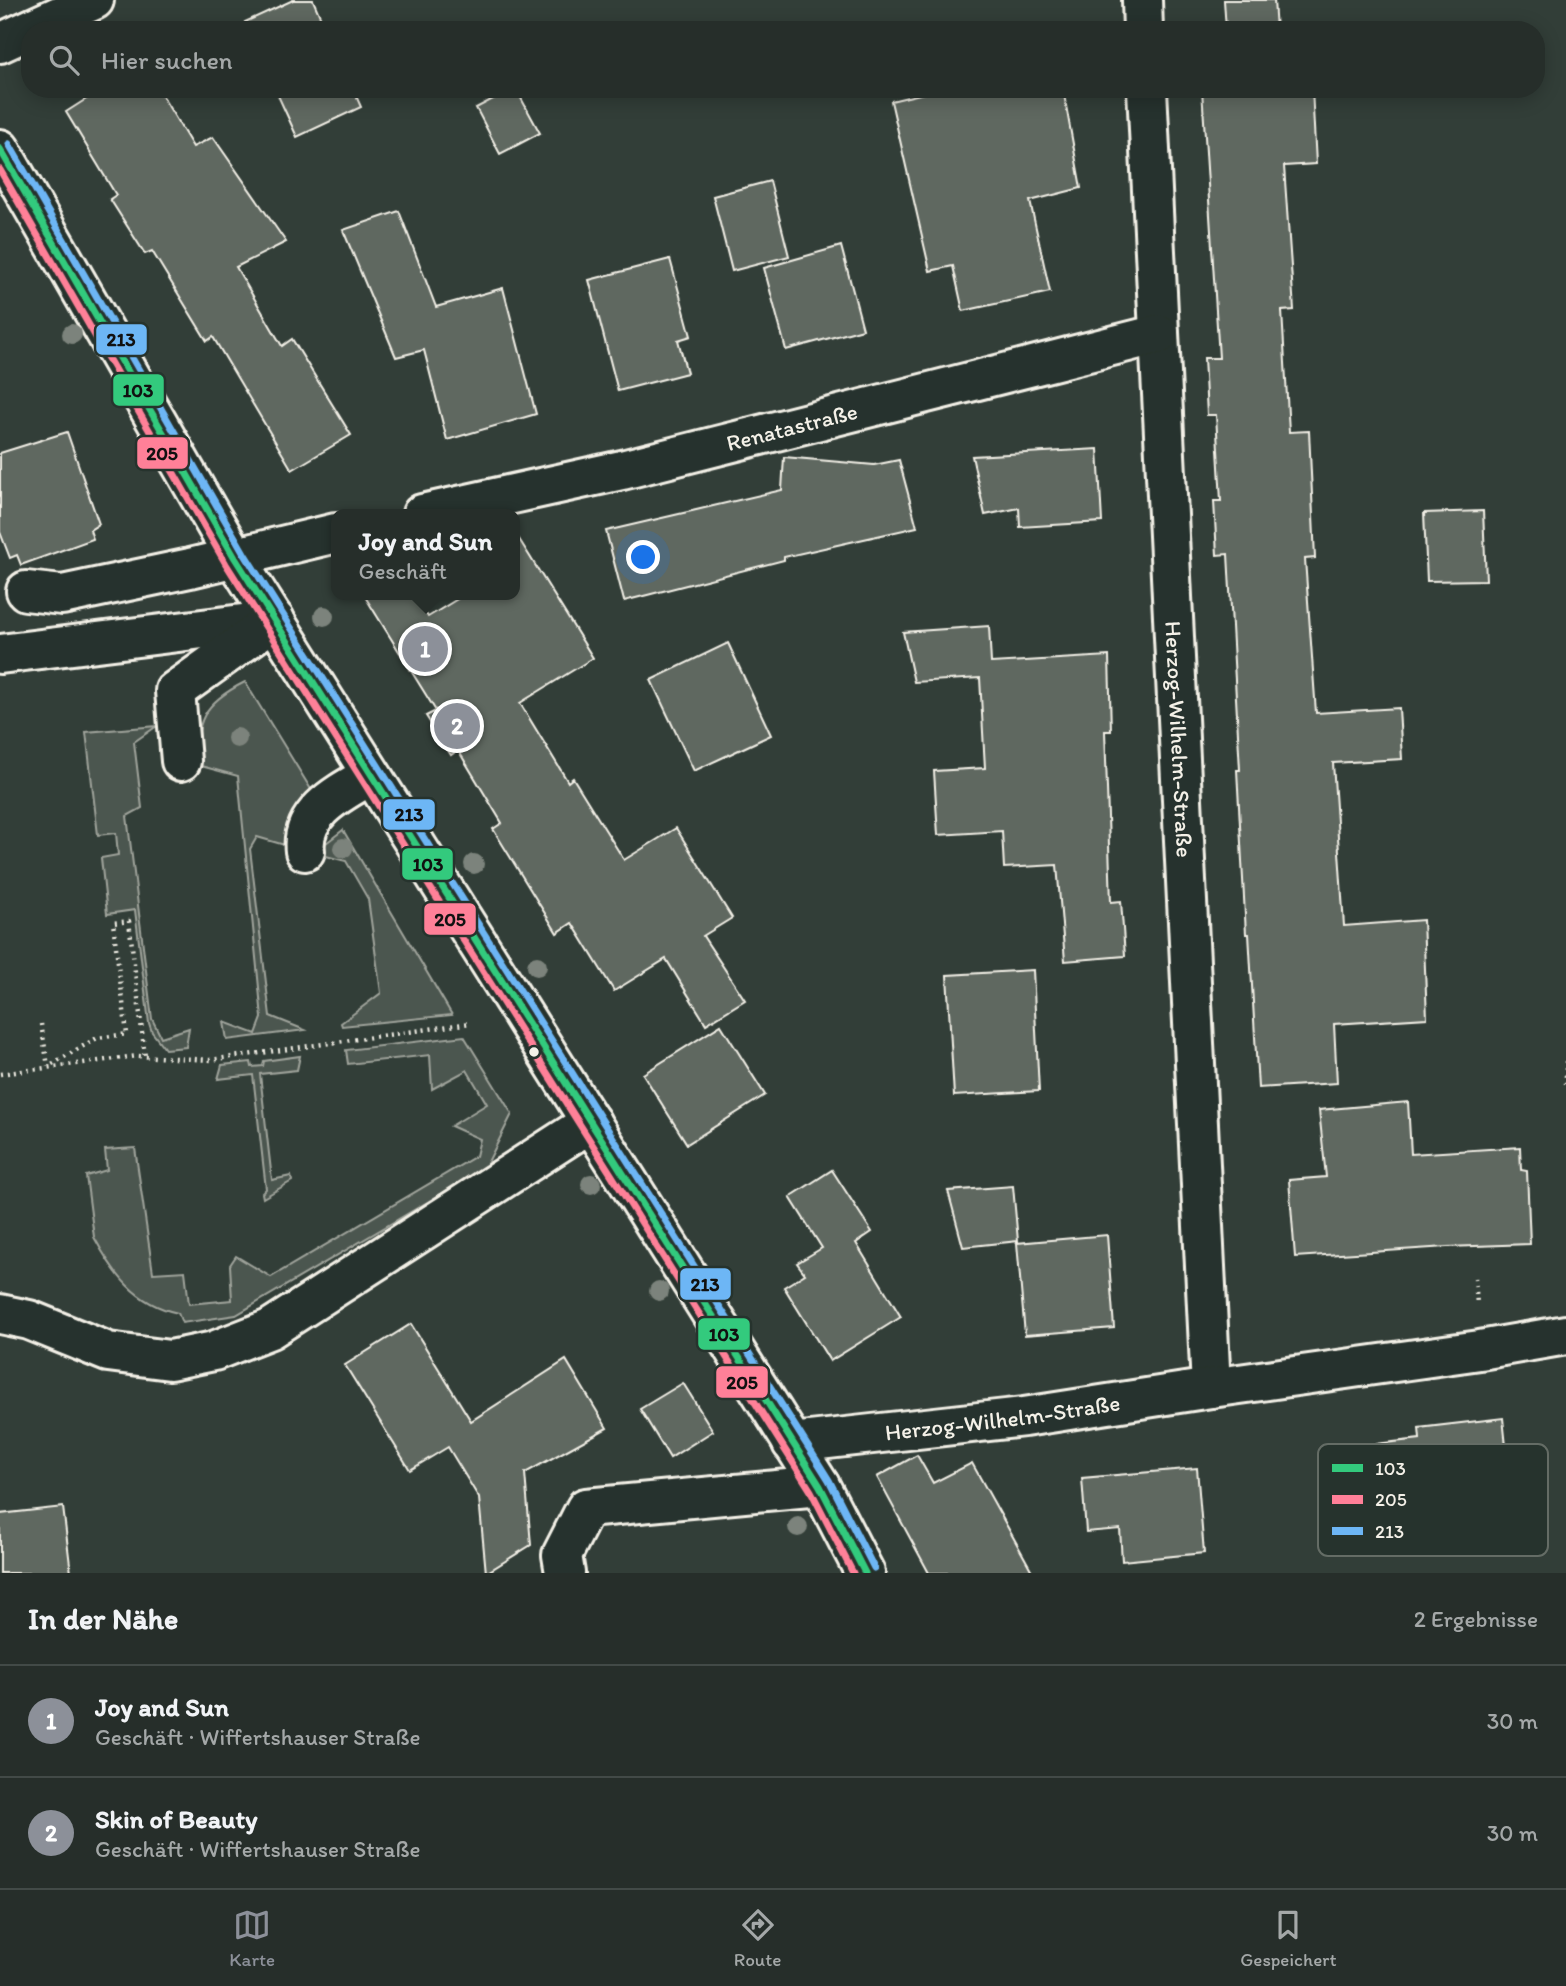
<!DOCTYPE html>
<html lang="de">
<head>
<meta charset="utf-8">
<style>
  body { margin:0; font-family:Itim,sans-serif; background:#2e3632; color:#f1f3f6 }
  .you { position:absolute; left:644px; top:558px; width:24px; height:24px; margin:-18px; border:5px solid #fff; border-radius:50%; background:#1a73e8; box-shadow:0 0 0 10px #1a73e833 }
  .badge { display:grid; place-items:center; width:46px; height:46px; border-radius:50%; background:#8c9099; color:#fff; font-size:23px; font-weight:700 }
  .pin { position:absolute; translate:-50% -50%; border:4px solid #fff; box-shadow:0 2px 7px #0006 }
  .popup { position:absolute; left:331px; top:509px; width:189px; height:91px; box-sizing:border-box; display:grid; place-content:center; border-radius:14px; background:#262e2a; filter:drop-shadow(0 2px 5px #0005); font-size:23px; white-space:nowrap; color:#a4a8a8 }
  .popup b { font-size:26px; color:#f1f3f6 }
  .popup::after { content:''; position:absolute; left:50%; top:100%; margin-left:-14px; border:14px solid transparent; border-top-color:#262e2a }
  .list { margin:0; padding:0; list-style:none }
  h2 { display:flex; justify-content:space-between; align-items:center; height:91px; margin:0; padding:0 28px; font-size:30px }
  h2 small { font-size:23px; font-weight:400; color:#a4a8a8 }
  .list li { display:grid; grid-template-columns:46px 1fr auto; gap:21px; align-items:center; box-sizing:border-box; height:112px; padding:0 28px; border-top:2px solid #424a47 }
  .list b { display:block; font-size:26px; white-space:nowrap }
  .list p { margin:0; font-size:23px; white-space:nowrap; color:#a4a8a8 }
  .list em { font-size:23px; font-style:normal; color:#a4a8a8 }
  .icon { flex:none; width:38px; height:38px; fill:none; stroke:currentColor; stroke-width:2; stroke-linecap:round; stroke-linejoin:round }
  .map { position:relative; flex:none; width:1566px; height:1573px; overflow:hidden }
  .search { position:absolute; background:#262e2a; box-shadow:0 4px 18px #0003; left:21px; right:21px; top:21px; height:77px; display:flex; align-items:center; gap:18px; box-sizing:border-box; padding:0 24px; border-radius:28px; color:#a4a8a8; font-size:26px }
  .sheet { height:315px; background:#262e2a }
  nav { display:flex; justify-content:space-around; align-items:center; box-sizing:border-box; height:98px; border-top:2px solid #424a47; background:#262e2a; font-size:19px; color:#a4a8a8 }
  nav a { display:grid; justify-items:center; gap:4px }
  nav .on { color:#8c9099 }
  .map>svg:first-child { display:block }
  .green { fill:#4c564f; stroke:#a0a49c; stroke-width:2 }
  .building { fill:#5f6861; stroke:#f4f1e8; stroke-width:2 }
  .lines { fill:none; stroke-linecap:round; stroke-linejoin:round }
  .minor-casing { stroke:#f4f1e8; stroke-width:44 }
  .path { stroke:#f4f1e8; stroke-width:4.5; stroke-dasharray:2 5; stroke-linecap:butt }
  .minor { stroke:#26332d; stroke-width:38 }
  .bus-1-casing { stroke:#26332d; stroke-width:12 }
  .bus-2-casing { stroke:#26332d; stroke-width:12 }
  .bus-3-casing { stroke:#26332d; stroke-width:12 }
  .bus-1 { stroke:#33ca7d; stroke-width:7 }
  .bus-2 { stroke:#ff8098; stroke-width:7 }
  .bus-3 { stroke:#6db6f5; stroke-width:7 }
  .tree { fill:#7c837b }
  .bus-dot { fill:#f4f1e8; stroke:#26332d; stroke-width:2.5 }
  .labels { text-anchor:middle; dominant-baseline:central; stroke-width:6; stroke-linejoin:round; paint-order:stroke }
  .street-label { font-size:23px; fill:#f4f1e8; stroke:#26332d }
  .key { fill:#26332d; stroke:#646c65; stroke-width:2 }
  .key-label { font-size:19px; fill:#f4f1e8 }
  .line-badge { stroke:#26332d; stroke-width:2.5 }
  .pale-badge-label { font-size:19px; text-anchor:middle; font-weight:bold; fill:#111 }
</style>
</head>
<body>
<div class="map">
<svg width="1566" height="1573" viewBox="0 0 1566 1573">
  <rect width="100%" height="100%" fill="#323e38"/>
  <filter id="ink" filterUnits="userSpaceOnUse"><feTurbulence type="fractalNoise" baseFrequency=".0143" numOctaves="2"/><feDisplacementMap in="SourceGraphic" scale="14" xChannelSelector="R" yChannelSelector="G"/><feConvolveMatrix kernelMatrix="1 2 1 2 8 2 1 2 1" color-interpolation-filters="sRGB"/></filter>
  <g filter="url(#ink)">
    <g class="green">
      <path d="M245 682 312 791C296 805 293 826 288 846L257 837 250 849 270 1016 305 1030 227 1040 224 1022 256 1034 262 1018 238 776 197 765C196 720 203 703 245 682Z"/>
      <path d="M157 726 134 742 142 808 127 816 152 1019 161 1037 189 1028 186 1047 165 1049 152 1032 149 1023 135 910 107 914 101 858 118 855 116 833 98 835 86 732Z"/>
      <path d="M343 830 452 1015 342 1026 341 1023 381 993 368 899 346 861 322 855 326 843Z"/>
      <path d="M464 1036 512 1114 485 1168 236 1315 182 1323 178 1313C135 1304 114 1274 94 1237L86 1176 107 1170 105 1150 135 1148 153 1273 185 1271 189 1304 232 1300 230 1265 236 1256 271 1277 476 1156 480 1139 451 1126 487 1104 467 1070 432 1089 430 1055 348 1064 346 1050Z"/>
      <path d="M300 1056 297 1070 260 1074 272 1180 291 1176 292 1181 263 1198 262 1193 266 1189 253 1075 218 1079 222 1065 251 1062 252 1067 263 1066 264 1061Z"/>
    </g>
    <g class="building">
      <path d="M293 0H313L326 30H249L245 22Z"/>
      <path d="M1224 0H1274L1276 30H1226Z"/>
      <path d="M102 89H158L193 147 213 137 286 242 236 267 282 346 292 339 351 435 292 470 213 337 207 341 152 251 145 254 110 199 116 195 66 112Z"/>
      <path d="M275 89H353L361 107 297 137Z"/>
      <path d="M512 89H516L540 133 500 154 476 108Z"/>
      <path d="M941 89H1063L1081 188 1030 201 1050 292 963 311 953 266 930 271 891 101Z"/>
      <path d="M1202 89H1312L1316 164 1284 166 1294 310 1282 311 1289 432 1309 431 1315 558 1305 559 1316 713 1399 708 1402 759 1333 763 1344 926 1423 920 1427 1018 1334 1024 1337 1083 1258 1088 1249 934H1246L1237 770H1240L1228 554 1217 555 1214 501H1221L1216 415H1207L1204 358H1219Z"/>
      <path d="M770 181 789 256 732 271 713 196Z"/>
      <path d="M399 211 436 307 503 288 536 414 447 440 424 350 396 357 343 230Z"/>
      <path d="M841 246 863 329 786 350 764 268Z"/>
      <path d="M670 259 691 336 678 340 687 373 618 391 589 280Z"/>
      <path d="M67 432 99 524 90 530 93 539 21 565 17 555 10 558 0 532V453Z"/>
      <path d="M1098 449 1102 522 1020 527 1019 508 985 515 972 456Z"/>
      <path d="M784 457 874 465 899 460 917 527 784 557V560L624 601 606 531 782 490Z"/>
      <path d="M1483 511 1486 580 1427 581 1424 513Z"/>
      <path d="M514 531 593 658 520 703 568 782 573 778 624 860 676 828 732 918 703 936 745 1000 706 1024 666 959 614 991 572 923 557 933 493 829 502 823 458 750 451 755 426 716 436 711 364 595H414L428 617 464 595H514Z"/>
      <path d="M989 626 991 663 1109 656 1111 731H1105L1111 902 1121 901 1125 956 1065 961 1057 865 1004 868 1002 831 938 835 934 771 985 768 980 678 914 682 903 632Z"/>
      <path d="M728 643 771 735 694 771 651 680Z"/>
      <path d="M1033 970 1039 1091 954 1096 947 975Z"/>
      <path d="M721 1025 765 1095 687 1144 643 1074Z"/>
      <path d="M1408 1102 1411 1154 1520 1147 1521 1170 1527 1171 1530 1244 1447 1247 1295 1257 1289 1180 1326 1177 1319 1110Z"/>
      <path d="M832 1170 872 1232 856 1243 901 1317 830 1361 784 1287 805 1274 797 1263 822 1248 790 1197Z"/>
      <path d="M1013 1186 1018 1241 963 1247 948 1191Z"/>
      <path d="M1107 1235 1114 1328 1025 1335 1017 1243Z"/>
      <path d="M411 1324 471 1421 566 1360 607 1428 525 1473 531 1545 486 1573 479 1498 448 1447 410 1470 345 1365Z"/>
      <path d="M683 1383 713 1431 670 1458 640 1409Z"/>
      <path d="M1503 1418 1515 1530 1369 1546 1358 1446 1420 1439 1419 1428Z"/>
      <path d="M917 1455 933 1483 972 1463 1033 1573H929L877 1477Z"/>
      <path d="M1197 1468 1204 1553 1122 1561 1120 1529 1086 1532 1082 1478Z"/>
      <path d="M63 1507 71 1573H0V1514Z"/>
    </g>
    <g class="lines">
      <defs>
        <g id="minor">
          <path d="M1142 0 1143 30"/>
          <path d="M0 43 94 0"/>
          <path id="s1" d="M1147 89 1211 1388"/>
          <path d="M0 149 235 558 820 1486 865 1573"/>
          <path id="s2" d="M422 514 622 470 1159 334"/>
          <path d="M26 591 62 595 190 568 336 533"/>
          <path d="M0 654 275 620"/>
          <path d="M181 761 175 691 270 623"/>
          <path d="M305 851C300 811 342 792 371 775"/>
          <path d="M0 1314 29 1320 108 1352 170 1360 214 1351 270 1329 591 1122"/>
          <path id="s3" d="M792 1443 1024 1417 1211 1388 1480 1350 1566 1335"/>
          <path d="M565 1573 562 1555 586 1508 820 1486"/>
        </g>
      </defs>
      <use href="#minor" class="minor-casing"/>
      <g class="path">
        <path d="M41 1024 48 1066"/>
        <path d="M1566 1061V1089"/>
        <path d="M52 1064 97 1038 127 1034 113 923 129 921 145 1057"/>
        <path d="M0 1074 137 1056 211 1060 471 1023"/>
        <path d="M1475 1278 1477 1304"/>
      </g>
      <use href="#minor" class="minor"/>
      <defs>
        <path id="bus-1" d="M0 149 235 558 820 1486 865 1573"/>
        <path id="bus-2" d="M0 170 226 564 811 1491 853 1573"/>
        <path id="bus-3" d="M9 144 244 553 829 1480 874 1568"/>
      </defs>
      <use href="#bus-1" class="bus-1-casing"/>
      <use href="#bus-2" class="bus-2-casing"/>
      <use href="#bus-3" class="bus-3-casing"/>
      <use href="#bus-1" class="bus-1"/>
      <use href="#bus-2" class="bus-2"/>
      <use href="#bus-3" class="bus-3"/>
    </g>
    <g class="tree">
      <circle cx="72" cy="334" r="10"/>
      <circle cx="324" cy="616" r="10"/>
      <circle cx="237" cy="738" r="10"/>
      <circle cx="343" cy="848" r="10"/>
      <circle cx="474" cy="864" r="10"/>
      <circle cx="537" cy="966" r="10"/>
      <circle cx="591" cy="1184" r="10"/>
      <circle cx="659" cy="1291" r="10"/>
      <circle cx="798" cy="1527" r="10"/>
    </g>
  </g>
  <circle class="bus-dot" cx="534" cy="1052" r="6"/>
  <g class="labels">
    <g class="street-label">
      <text stroke="none"><textPath href="#s2" startOffset="380">Renatastraße</textPath></text>
      <text stroke="none"><textPath href="#s1" startOffset="651">Herzog-Wilhelm-Straße</textPath></text>
      <text stroke="none"><textPath href="#s3" startOffset="212">Herzog-Wilhelm-Straße</textPath></text>
    </g>
  </g>
  <rect x="1318" y="1444" width="230" height="112" rx="10" class="key"/>
  <rect x="1332" y="1464" width="31" height="8" fill="#33ca7d"/>
  <rect x="1332" y="1495" width="31" height="9" fill="#ff8098"/>
  <rect x="1332" y="1527" width="31" height="8" fill="#6db6f5"/>
  <g class="key-label">
    <text x="1375" y="1475">103</text>
    <text x="1375" y="1506">205</text>
    <text x="1375" y="1538">213</text>
  </g>
  <g class="line-badge">
    <rect x="95" y="323" width="53" height="33" rx="7" fill="#6db6f5"/>
    <rect x="112" y="373" width="53" height="34" rx="7" fill="#33ca7d"/>
    <rect x="136" y="436" width="53" height="34" rx="7" fill="#ff8098"/>
    <rect x="382" y="798" width="54" height="33" rx="7" fill="#6db6f5"/>
    <rect x="401" y="847" width="53" height="34" rx="7" fill="#33ca7d"/>
    <rect x="423" y="902" width="54" height="34" rx="7" fill="#ff8098"/>
    <rect x="679" y="1267" width="53" height="34" rx="7" fill="#6db6f5"/>
    <rect x="697" y="1317" width="54" height="34" rx="7" fill="#33ca7d"/>
    <rect x="715" y="1365" width="54" height="34" rx="7" fill="#ff8098"/>
  </g>
  <g class="pale-badge-label">
    <text x="121" y="346">213</text>
    <text x="138" y="397">103</text>
    <text x="162" y="460">205</text>
    <text x="409" y="821">213</text>
    <text x="428" y="871">103</text>
    <text x="450" y="926">205</text>
    <text x="705" y="1291">213</text>
    <text x="724" y="1341">103</text>
    <text x="742" y="1389">205</text>
  </g>
</svg>
<div class="you"></div>
<div class="pin badge" style="left:425px;top:649px">1</div>
<div class="popup"><b>Joy and Sun</b>Geschäft</div>
<div class="pin badge" style="left:457px;top:726px">2</div>
<div class="search"><svg class="icon" aria-label="search" viewBox="0 0 24 24"><circle cx="10" cy="10" r="6"/><path d="M15 15l6 6"/></svg>Hier suchen</div>
</div>
<section class="sheet">
<h2>In der Nähe<small>2 Ergebnisse</small></h2>
<ul class="list">
<li><span class="badge">1</span><div><b>Joy and Sun</b><p>Geschäft · Wiffertshauser Straße</p></div><em>30 m</em></li>
<li><span class="badge">2</span><div><b>Skin of Beauty</b><p>Geschäft · Wiffertshauser Straße</p></div><em>30 m</em></li>
</ul>
</section>
<nav>
<a class="on"><svg class="icon" aria-label="map" viewBox="0 0 24 24"><path d="M3 6l6-2 6 2 6-2v14l-6 2-6-2-6 2zM9 4v14M15 6v14"/></svg>Karte</a>
<a><svg class="icon" aria-label="directions" viewBox="0 0 24 24"><path d="M12 3l9 9-9 9-9-9zM9 14v-3h6M13 9l2 2-2 2"/></svg>Route</a>
<a><svg class="icon" aria-label="saved" viewBox="0 0 24 24"><path d="M7 4h10v16l-5-4-5 4z"/></svg>Gespeichert</a>
</nav>
</body>
</html>
